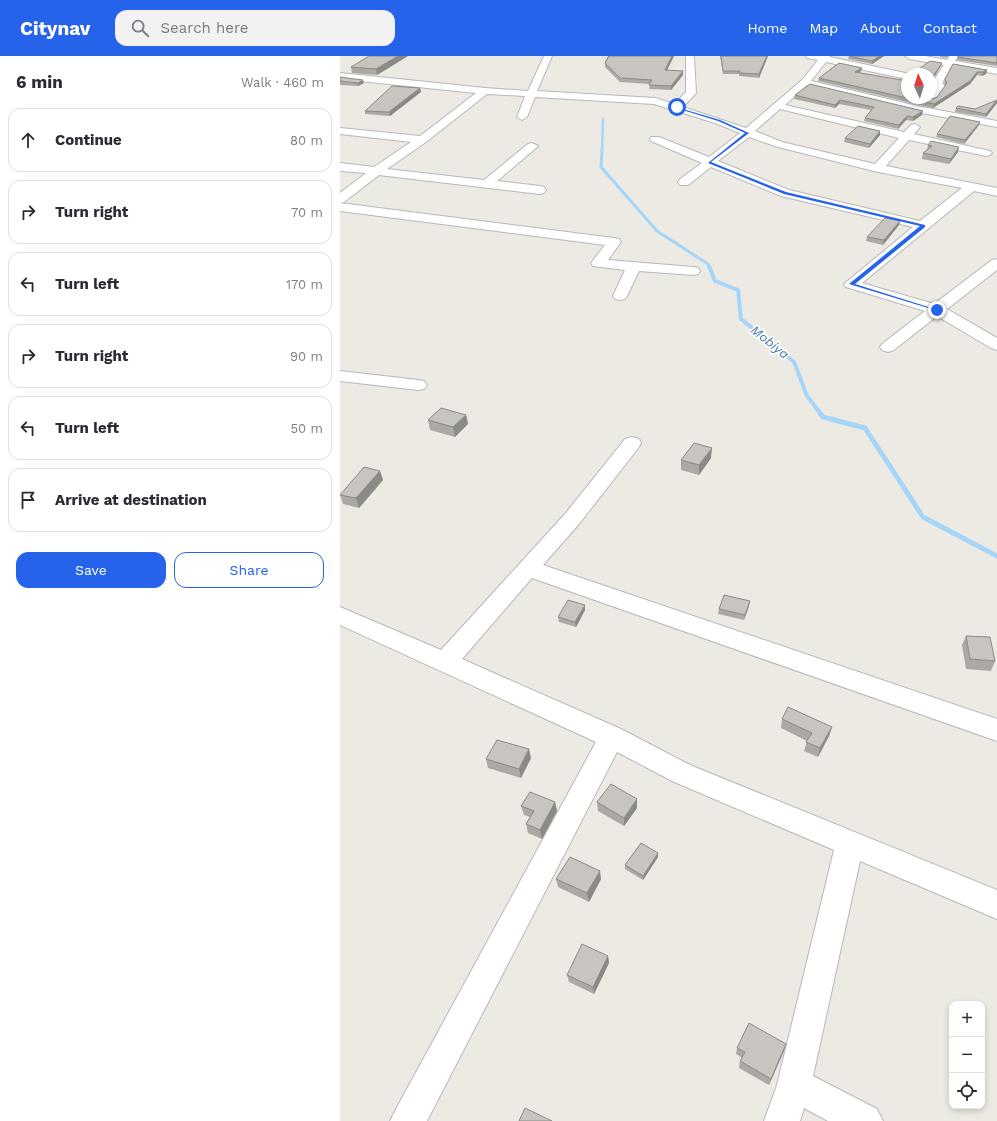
<!DOCTYPE html>
<html lang="en">
<head>
<meta charset="utf-8">
<style>
  body { margin:0; font-family:"Work Sans",sans-serif; background:#f2f2f3; color:#2b2b33 }
  .controls { position:absolute; right:12px; bottom:12px; display:grid; overflow:hidden; border-radius:8px; box-shadow:0 2px 6px #0003 }
  .controls button { width:36px; height:36px; display:grid; place-items:center; padding:0; border:0; border-bottom:1px solid #e1e1e2; background:#fff; color:#2b2b33; font:20px sans-serif }
  .compass { position:absolute; left:561px; top:12px; width:36px; height:36px; border-radius:50%; background:#fff; box-shadow:0 2px 6px #0003; rotate:356deg }
  .stop { position:absolute; width:12px; height:12px; margin:-9px; border:3px solid #2563eb; border-radius:50%; background:#fff }
  .stop.end { background:#2563eb; border-color:#fff; box-shadow:0 1px 4px #0008 }
  .list { margin:0; padding:0; list-style:none }
  h2 { display:flex; justify-content:space-between; align-items:center; height:52px; margin:0; padding:0 16px; font-size:17px }
  h2 small { font-size:13px; font-weight:400; color:#7c7c81 }
  .list li { display:grid; grid-template-columns:26px 1fr auto; gap:12px; align-items:center; box-sizing:border-box; height:64px; margin:0 8px 8px; padding:0 8px; border:1px solid #e1e1e2; border-radius:12px }
  .list b { display:block; font-size:15px; white-space:nowrap }
  .list em { font-size:13px; font-style:normal; color:#7c7c81 }
  .actions { display:flex; gap:8px; padding:12px 16px }
  .actions a { flex:1; padding:9px 0; border:1px solid #2563eb; border-radius:12px; text-align:center; font-size:14px; color:#2563eb }
  .actions .main { background:#2563eb; color:#fff }
  .icon { flex:none; width:22px; height:22px; fill:none; stroke:currentColor; stroke-width:2; stroke-linecap:round; stroke-linejoin:round }
  .map { position:relative; flex:none; width:657px; height:1065px; overflow:hidden }
  header { display:flex; align-items:center; gap:24px; box-sizing:border-box; height:56px; padding:0 20px; background:#2563eb; color:#fff }
  header strong { font-size:19px }
  nav { display:flex; gap:22px; margin-inline-start:auto; font-size:14px }
  .search { width:280px; height:36px; background:#f2f2f3; display:flex; align-items:center; gap:10px; box-sizing:border-box; padding:0 14px; border-radius:12px; color:#7c7c81; font-size:15px }
  main { display:flex }
  aside { flex:1; background:#fff }
  .map>svg:first-child { display:block }
  .lines { fill:none; stroke-linecap:round; stroke-linejoin:round }
  .stream-far3 { stroke:#a5d6fa; stroke-width:2.5 }
  .stream-far2 { stroke:#a5d6fa; stroke-width:3 }
  .stream-far1 { stroke:#a5d6fa; stroke-width:4 }
  .stream { stroke:#a5d6fa; stroke-width:5 }
  .street-casing { stroke:#b5b8bc; stroke-width:2 }
  .street { fill:#fff; fill-rule:evenodd }
  .wall { fill:#aca9a5 }
  .shaded-wall { fill:#8c8a86 }
  .building { fill:#c8c5c0; stroke:#8c8a86 }
  .route { fill:#2563eb }
  .labels { text-anchor:middle; dominant-baseline:central; stroke-width:3.5; stroke-linejoin:round; paint-order:stroke }
  .far-water-label { font-size:13px; font-style:italic; fill:#4377aa; stroke:#fff }
</style>
</head>
<body>
<header>
<strong>Citynav</strong>
<div class="search"><svg class="icon" aria-label="search" viewBox="0 0 24 24"><circle cx="10" cy="10" r="6"/><path d="M15 15l6 6"/></svg>Search here</div>
<nav><a>Home</a><a>Map</a><a>About</a><a>Contact</a></nav>
</header>
<main>
<aside>
<h2>6 min<small>Walk · 460 m</small></h2>
<ul class="list">
<li><svg class="icon" aria-label="ahead" viewBox="0 0 24 24"><path d="M12 20V5M6 11l6-6 6 6"/></svg><div><b>Continue</b></div><em>80 m</em></li>
<li><svg class="icon" aria-label="right" viewBox="0 0 24 24"><path d="M7 20v-9h11M14 6l5 5-5 5"/></svg><div><b>Turn right</b></div><em>70 m</em></li>
<li><svg class="icon" aria-label="left" viewBox="0 0 24 24"><path d="M17 20v-9H6M10 6l-5 5 5 5"/></svg><div><b>Turn left</b></div><em>170 m</em></li>
<li><svg class="icon" aria-label="right" viewBox="0 0 24 24"><path d="M7 20v-9h11M14 6l5 5-5 5"/></svg><div><b>Turn right</b></div><em>90 m</em></li>
<li><svg class="icon" aria-label="left" viewBox="0 0 24 24"><path d="M17 20v-9H6M10 6l-5 5 5 5"/></svg><div><b>Turn left</b></div><em>50 m</em></li>
<li><svg class="icon" aria-label="arrive" viewBox="0 0 24 24"><path d="M6 21V4h12l-3 4 3 4H6"/></svg><div><b>Arrive at destination</b></div></li>
</ul>
<div class="actions"><a class="main">Save</a><a>Share</a></div>
</aside>
<div class="map">
<svg width="657" height="1065" viewBox="0 0 657 1065">
  <rect width="100%" height="100%" fill="#eceae2"/>
  <g class="lines">
    <path class="stream-far3" d="M262 94 263 63"/>
    <path class="stream-far2" d="M262 93 261 111 317 175 368 208 369 211"/>
    <path class="stream-far1" d="M369 210 375 225 398 234 401 263 454 306 467 340 481 358"/>
    <path class="stream" d="M480 357 483 361 525 372 583 461 657 500"/>
    <defs>
      <g id="street">
        <path d="M204 0H212L197 35 315 42 334 48 346 36V0H354L356 37 343 51 406 72 462 24 478 4 467 2 466 0H490V1L570 18H567V23L486 6 471 25 582 51 657 65V71L582 57 467 29 445 49 564 76 571 69 575 68 580 71 574 78 650 95 652 97 650 99 646 100 569 84 546 110 657 132V140L634 135 522 227 594 248 652 204 657 203V214L607 253 657 282V294L651 292 597 260 554 294 548 296 542 294 540 291 542 288 585 255 506 231 504 228 573 171 441 140 371 111 348 129H340L338 126 340 123 362 107 311 85 310 83 311 81H319L369 101 400 77 375 67 314 48 195 41 187 61 182 64 177 61 185 40 147 38 86 86 47 113 144 124 188 88 192 87 198 90 196 92 157 125 200 130 204 131 206 134 204 137 200 138 39 119 4 146 0 147V137L26 117 0 115V107L34 111 71 86 0 78V72L80 80 136 37 0 23V17L145 32 188 35ZM440 53 559 82 535 108 442 86 415 75ZM409 81 438 91 538 116 622 132 580 165 449 134 378 105Z"/>
        <path d="M565 0H585L607 4 610 0H618L615 5 657 12V18L612 10 602 27 605 30 595 44 591 45 586 42H591V35L595 30 592 27 604 9 569 3Z"/>
        <path d="M0 147 274 182 279 183 281 186 268 204 353 211 358 212 360 215 358 218 353 219 299 215 287 240 285 243 280 244 275 243 273 240 285 214 253 210 251 207 265 189 0 155Z"/>
        <path d="M0 315 78 324 84 325 87 329 84 333 78 334 0 325Z"/>
        <path d="M292 381 299 383 301 387 299 391 239 468 203 509 657 663V685L192 522 122 603 281 673 350 709 657 834V863L520 805 473 1020 537 1053 543 1065H488L464 1052 460 1065H424L437 1029 494 794 332 725 277 696 87 1065H50L56 1053 256 686 0 569V551L101 594 225 458 285 383Z"/>
      </g>
    </defs>
    <use href="#street" class="street-casing"/>
    <use href="#street" class="street"/>
  </g>
  <g class="wall">
    <path d="M68 0 37 19 12 17 11 11Z"/>
    <path d="M257 0H334L327 14 343 19 331 34 309 33 310 28 280 26 265 11V7L268 0Z"/>
    <path d="M380 0H428L419 22 399 20V18H383Z"/>
    <path d="M509 0H544L532 8 508 3Z"/>
    <path d="M600 0H609L606 2 600 1Z"/>
    <path d="M618 0H657V10L617 4Z"/>
    <path d="M613 8 647 14 646 18 642 20 637 19 630 28 593 52 478 25 479 22 522 12 521 15 519 17 567 42 592 43 597 41 605 30 604 27 605 23Z"/>
    <path d="M0 21 24 27 18 30 0 29Z"/>
    <path d="M470 28 582 59 573 65 566 64 558 73 524 65 525 62 531 54 499 48 495 52 454 43 455 39Z"/>
    <path d="M80 32 81 36 50 60 25 58V55Z"/>
    <path d="M657 47 646 61 615 56 616 52 635 53Z"/>
    <path d="M639 69 624 88 596 81 597 78Z"/>
    <path d="M540 79 529 92 504 86 505 82Z"/>
    <path d="M588 89 618 96 609 108 582 103 583 97 587 94Z"/>
    <path d="M560 165 559 169 543 189 526 185 527 181Z"/>
    <path d="M126 359 128 368 115 381 90 374 88 364Z"/>
    <path d="M371 402 359 419 341 414V404Z"/>
    <path d="M40 415 43 424 19 452 3 448 0 439Z"/>
    <path d="M409 550 404 564 378 558 379 553Z"/>
    <path d="M245 554 236 571 219 566 218 561Z"/>
    <path d="M626 580 655 605 651 615 626 613 622 589Z"/>
    <path d="M442 663 492 671 489 680 478 701 464 695 467 685 441 672Z"/>
    <path d="M191 702 181 722 148 712 146 703Z"/>
    <path d="M297 743V752L284 770 258 755 257 746Z"/>
    <path d="M215 746 217 755 202 783 188 777 186 768 190 761 184 759 181 750Z"/>
    <path d="M318 801 303 824 285 813V809Z"/>
    <path d="M216 823H261L249 846 218 831Z"/>
    <path d="M268 900 269 907 254 938 229 926 227 919Z"/>
    <path d="M397 992 444 995 429 1029 399 1012 400 1005 402 1002 396 998Z"/>
  </g>
  <g class="shaded-wall">
    <path d="M58 0H68L37 19 36 13Z"/>
    <path d="M332 0H334L325 18V14Z"/>
    <path d="M427 0H428L419 22V18Z"/>
    <path d="M540 0H544L532 8V5Z"/>
    <path d="M602 7 601 10 591 26V23Z"/>
    <path d="M522 12 521 15 514 19 515 16Z"/>
    <path d="M647 14 646 18 642 20 643 16Z"/>
    <path d="M343 15V19L331 34V30Z"/>
    <path d="M637 16V19L630 28 593 52 594 48Z"/>
    <path d="M23 24 24 27 18 30V27Z"/>
    <path d="M80 32 81 36 50 60 49 56Z"/>
    <path d="M500 44 499 48 495 52V49Z"/>
    <path d="M657 44V47L646 61V58Z"/>
    <path d="M583 55 582 59 573 65V61Z"/>
    <path d="M567 60 566 64 558 73 559 69Z"/>
    <path d="M640 66 639 69 624 88 625 84Z"/>
    <path d="M540 75V79L529 92 530 88Z"/>
    <path d="M619 91 618 96 609 108 611 103Z"/>
    <path d="M560 165 559 169 543 189 544 184Z"/>
    <path d="M126 359 128 368 115 381 113 371Z"/>
    <path d="M372 392 371 402 359 419V409Z"/>
    <path d="M40 415 43 424 19 452 16 442Z"/>
    <path d="M410 545 409 550 404 564 405 559Z"/>
    <path d="M245 549V554L236 571 235 566Z"/>
    <path d="M492 671 489 680 478 701 480 692Z"/>
    <path d="M189 693 191 702 181 722 179 713Z"/>
    <path d="M297 743V752L284 770V762Z"/>
    <path d="M215 746 217 755 202 783 200 774Z"/>
    <path d="M318 797V801L303 824V820Z"/>
    <path d="M260 815 261 823 249 846 247 837Z"/>
    <path d="M268 900 269 907 254 938 253 931Z"/>
    <path d="M446 988 444 995 429 1029 431 1023Z"/>
  </g>
  <g class="building">
    <path d="M29 0H58L36 13 11 11Z"/>
    <path d="M269 0H332L325 14 343 15 331 30 309 29 312 24 280 22 265 7Z"/>
    <path d="M381 0H427L419 18 399 17 400 15H383Z"/>
    <path d="M509 0H540L532 5Z"/>
    <path d="M618 0H657V7L618 1Z"/>
    <path d="M590 5 602 7 591 23 594 27 591 30V18H572Z"/>
    <path d="M499 7 522 12 515 16 562 24 567 21V42L479 22Z"/>
    <path d="M613 8 647 14 643 16H637L630 25 594 48 567 42H591L592 43 597 41 607 27 605 23Z"/>
    <path d="M0 21 23 24 18 27 0 25Z"/>
    <path d="M470 28 583 55 573 61 567 60 559 69 525 62 534 51 500 44 495 49 455 39Z"/>
    <path d="M52 30 80 32 49 56 25 55Z"/>
    <path d="M657 44 646 58 616 52 618 50 635 53Z"/>
    <path d="M610 60 640 66 625 84 597 78Z"/>
    <path d="M518 70 540 75 530 88 505 82Z"/>
    <path d="M591 85 619 91 611 103 583 97 592 90 588 89Z"/>
    <path d="M545 162 560 165 544 184 527 181Z"/>
    <path d="M101 352 126 359 113 371 88 364Z"/>
    <path d="M354 387 372 392 359 409 341 404Z"/>
    <path d="M24 411 40 415 16 442 0 439Z"/>
    <path d="M384 539 410 545 405 559 379 553Z"/>
    <path d="M228 544 245 549 235 566 218 561Z"/>
    <path d="M626 580 650 581 655 605 630 603Z"/>
    <path d="M448 651 492 671 480 692 466 686 472 677 442 663Z"/>
    <path d="M157 684 189 693 179 713 146 703Z"/>
    <path d="M271 728 297 743 284 762 257 746Z"/>
    <path d="M190 736 215 746 200 774 186 768 194 755 181 750Z"/>
    <path d="M301 787 318 797 303 820 285 809Z"/>
    <path d="M230 801 260 815 247 837 216 823Z"/>
    <path d="M242 888 268 900 253 931 227 919Z"/>
    <path d="M409 967 446 988 431 1023 400 1005 405 996 397 992Z"/>
    <path d="M185 1052 212 1065H179Z"/>
  </g>
  <path class="route" d="M336 51 380 64 409 77 371 106 446 136 585 169V171L515 228 598 254V255L509 228 580 170 444 138 368 107 405 77 378 65 336 52Z"/>
  <g class="labels">
    <g class="far-water-label">
      <text transform="translate(430 286) rotate(39)">Mobiya</text>
    </g>
  </g>
</svg>
<div class="controls">
<button>+</button>
<button>−</button>
<button><svg class="icon" aria-label="locate" viewBox="0 0 24 24"><circle cx="12" cy="12" r="6"/><path d="M12 2v4M12 18v4M2 12h4M18 12h4"/></svg></button>
</div>
<svg class="compass" viewBox="-18 -18 36 36"><path d="M0-13l5 13h-10z" fill="#e53935"/><path d="M0 13l5-13h-10z" fill="#7c7c81"/></svg>
<div class="stop" style="left:337px;top:51px"></div>
<div class="stop end" style="left:597px;top:254px"></div>
</div>
</main>
</body>
</html>
